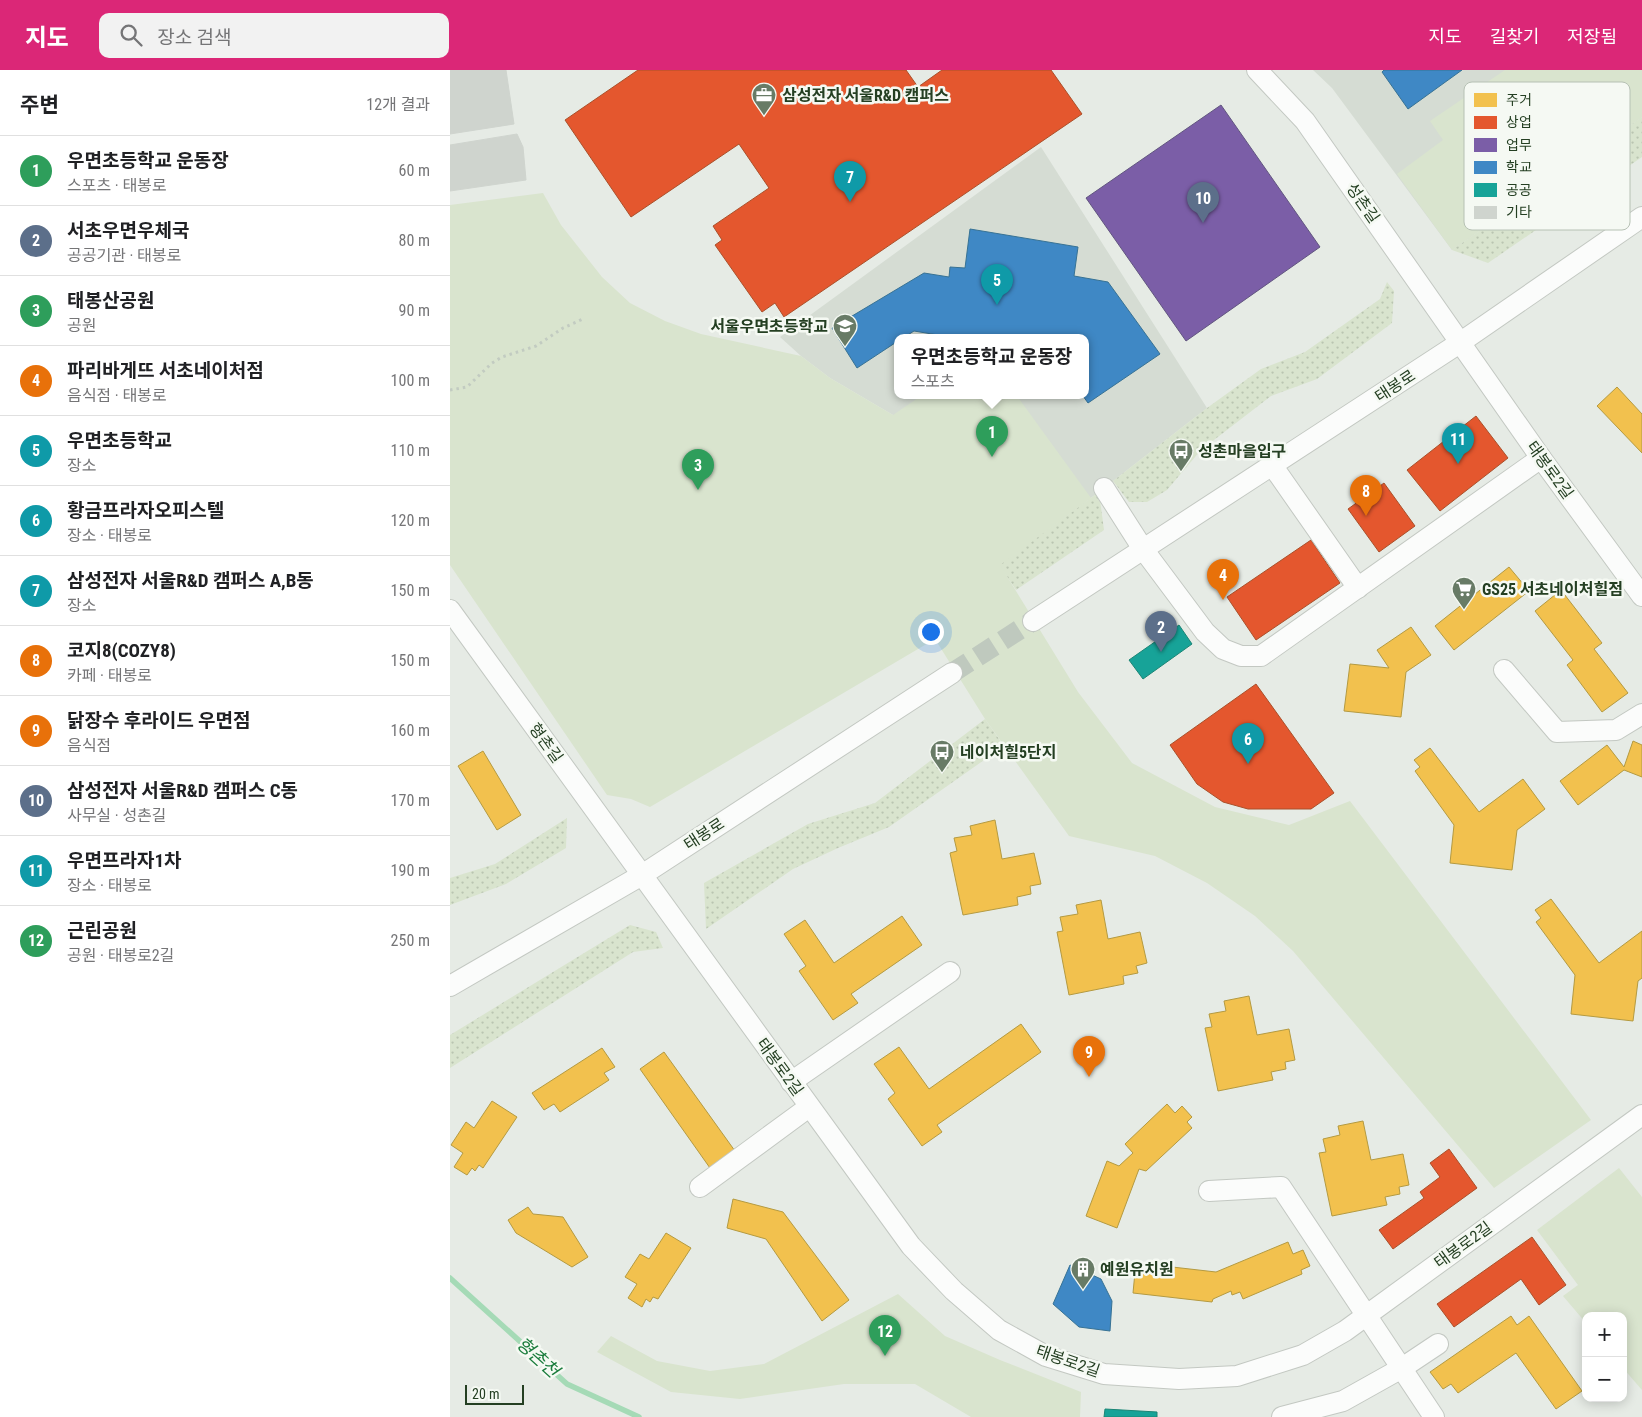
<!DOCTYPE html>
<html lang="ko">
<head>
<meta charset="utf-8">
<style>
  body { margin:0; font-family:"Roboto Condensed","Noto Sans KR",sans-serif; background:#f2f2f2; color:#202124 }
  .controls { position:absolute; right:15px; bottom:15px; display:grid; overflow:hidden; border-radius:10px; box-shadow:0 2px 12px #0003 }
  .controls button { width:45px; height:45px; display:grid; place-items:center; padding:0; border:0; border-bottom:1px solid #e0e0e0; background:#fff; color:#202124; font:25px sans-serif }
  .scale { position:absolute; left:15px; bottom:12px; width:59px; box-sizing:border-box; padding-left:5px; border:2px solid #243f22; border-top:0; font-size:14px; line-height:18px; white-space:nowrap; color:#243f22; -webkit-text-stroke:4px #f5f9f3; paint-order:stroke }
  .you { position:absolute; left:480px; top:561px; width:18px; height:18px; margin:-12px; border:4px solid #fff; border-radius:50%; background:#1a73e8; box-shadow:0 0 0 8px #1a73e833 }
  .badge { display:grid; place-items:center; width:32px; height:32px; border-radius:50%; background:#db2777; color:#fff; font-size:16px; font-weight:700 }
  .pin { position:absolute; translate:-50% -41px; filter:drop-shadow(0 1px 2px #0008) }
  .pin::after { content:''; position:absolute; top:26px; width:18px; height:15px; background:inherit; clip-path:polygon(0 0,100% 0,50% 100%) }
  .popup { position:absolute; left:444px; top:264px; width:195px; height:65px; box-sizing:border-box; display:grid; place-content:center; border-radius:10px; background:#fff; filter:drop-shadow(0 1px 4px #0005); font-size:16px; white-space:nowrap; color:#757577 }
  .popup b { font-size:19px; color:#202124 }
  .popup::after { content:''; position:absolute; left:50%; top:100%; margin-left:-10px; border:10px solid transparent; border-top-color:#fff }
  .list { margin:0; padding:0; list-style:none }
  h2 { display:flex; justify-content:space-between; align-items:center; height:65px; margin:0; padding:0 20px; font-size:21px }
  h2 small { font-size:16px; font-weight:400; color:#757577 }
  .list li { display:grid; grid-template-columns:32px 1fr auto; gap:15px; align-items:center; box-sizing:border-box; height:70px; padding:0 20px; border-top:1px solid #e0e0e0 }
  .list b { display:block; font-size:19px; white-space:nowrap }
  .list p { margin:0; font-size:16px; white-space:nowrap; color:#757577 }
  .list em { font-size:16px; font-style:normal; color:#757577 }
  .icon { flex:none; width:28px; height:28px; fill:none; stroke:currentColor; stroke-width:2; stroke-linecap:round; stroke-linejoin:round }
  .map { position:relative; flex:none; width:1192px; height:1347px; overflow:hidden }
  header { display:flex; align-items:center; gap:30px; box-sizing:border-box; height:70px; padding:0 25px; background:#db2777; color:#fff }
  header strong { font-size:24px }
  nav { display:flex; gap:28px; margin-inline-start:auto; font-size:18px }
  .search { width:350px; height:45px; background:#f2f2f2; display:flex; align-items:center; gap:12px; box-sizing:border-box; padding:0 18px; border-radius:10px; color:#757577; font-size:19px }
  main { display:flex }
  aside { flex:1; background:#fff }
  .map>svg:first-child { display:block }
  .built { fill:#d5dcd3; fill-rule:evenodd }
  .grass { fill:url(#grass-dots) }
  .park { fill:#d9e4ce }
  .homes { fill:#f2c14e; stroke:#b49a41 }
  .shops { fill:#e4572e; stroke:#aa502a }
  .offices { fill:#7b5ea7; stroke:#61557f }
  .schools { fill:#3f88c5; stroke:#377294 }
  .public { fill:#17a398; stroke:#1b8575 }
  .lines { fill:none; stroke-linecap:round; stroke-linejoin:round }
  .stream { stroke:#a5dab6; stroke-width:5.5 }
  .building { fill:#cfd4ce; stroke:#cfd4ce }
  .minor-tunnel { stroke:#bfc9be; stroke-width:20; stroke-dasharray:20 10; stroke-linecap:butt }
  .minor-casing { stroke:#c3c8c2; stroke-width:22 }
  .path { stroke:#c2cbc1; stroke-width:3; stroke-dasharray:2.5 4; stroke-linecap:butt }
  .minor { stroke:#fbfcfb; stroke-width:20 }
  .labels { text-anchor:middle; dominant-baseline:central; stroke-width:5; stroke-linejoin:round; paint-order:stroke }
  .poi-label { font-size:16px; font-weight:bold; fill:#243f22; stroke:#f5f9f3; text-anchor:start }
  .street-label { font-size:16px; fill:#243f22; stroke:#f5f9f3 }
  .water-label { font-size:18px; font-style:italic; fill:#1a7c3c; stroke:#f5f9f3 }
  .key { fill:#f5f9f3; stroke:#b6c1b4; stroke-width:1 }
  .key-label { font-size:14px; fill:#243f22 }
</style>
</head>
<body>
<header>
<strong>지도</strong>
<div class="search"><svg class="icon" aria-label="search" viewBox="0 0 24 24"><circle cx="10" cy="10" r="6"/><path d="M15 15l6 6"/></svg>장소 검색</div>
<nav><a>지도</a><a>길찾기</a><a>저장됨</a></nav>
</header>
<main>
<aside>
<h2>주변<small>12개 결과</small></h2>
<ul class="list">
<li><span class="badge" style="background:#2e9e5b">1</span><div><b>우면초등학교 운동장</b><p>스포츠 · 태봉로</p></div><em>60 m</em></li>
<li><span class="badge" style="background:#5c6f8a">2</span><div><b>서초우면우체국</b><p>공공기관 · 태봉로</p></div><em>80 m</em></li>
<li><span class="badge" style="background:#2e9e5b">3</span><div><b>태봉산공원</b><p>공원</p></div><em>90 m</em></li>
<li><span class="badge" style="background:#e8710a">4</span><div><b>파리바게뜨 서초네이처점</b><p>음식점 · 태봉로</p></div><em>100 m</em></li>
<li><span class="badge" style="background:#0f9aa8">5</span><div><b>우면초등학교</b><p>장소</p></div><em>110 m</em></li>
<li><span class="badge" style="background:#0f9aa8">6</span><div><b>황금프라자오피스텔</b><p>장소 · 태봉로</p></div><em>120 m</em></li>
<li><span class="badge" style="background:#0f9aa8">7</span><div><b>삼성전자 서울R&amp;D 캠퍼스 A,B동</b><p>장소</p></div><em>150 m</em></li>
<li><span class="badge" style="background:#e8710a">8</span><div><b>코지8(COZY8)</b><p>카페 · 태봉로</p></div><em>150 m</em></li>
<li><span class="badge" style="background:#e8710a">9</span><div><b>닭장수 후라이드 우면점</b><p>음식점</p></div><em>160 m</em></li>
<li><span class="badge" style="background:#5c6f8a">10</span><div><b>삼성전자 서울R&amp;D 캠퍼스 C동</b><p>사무실 · 성촌길</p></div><em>170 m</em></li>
<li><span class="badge" style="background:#0f9aa8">11</span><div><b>우면프라자1차</b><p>장소 · 태봉로</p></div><em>190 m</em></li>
<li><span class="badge" style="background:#2e9e5b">12</span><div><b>근린공원</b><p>공원 · 태봉로2길</p></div><em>250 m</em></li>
</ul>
</aside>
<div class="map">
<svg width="1192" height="1347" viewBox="0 0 1192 1347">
  <defs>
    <pattern id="grass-dots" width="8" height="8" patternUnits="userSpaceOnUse" patternTransform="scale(1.25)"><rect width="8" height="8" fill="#d9e4ce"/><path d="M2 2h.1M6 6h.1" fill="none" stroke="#bac5b1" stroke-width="1.8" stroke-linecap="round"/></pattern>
  </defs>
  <rect width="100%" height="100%" fill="#e6ebe5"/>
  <g class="built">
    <path d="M863 0H1192V47L1002 180 882 18Z"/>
    <path d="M591 77 757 338 649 422 549 495 443 345 380 308 351 286 330 267ZM448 268H636V326H448Z"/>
  </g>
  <g class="grass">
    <path d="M1192 47V87L1038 193 1002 180Z"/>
    <path d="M937 212 944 221 942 253 867 309 821 326 751 380 717 420 697 432H679L663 411 757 338 811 299 855 282 930 229Z"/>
    <path d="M649 422 654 460 566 520 549 495Z"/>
    <path d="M535 649 554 676 439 757 388 778 343 799 256 859 254 813 358 754 425 733Z"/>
    <path d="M117 748 116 778 56 814 0 835V808L45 794Z"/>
    <path d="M180 855 206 862 213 878 183 882 0 998V965Z"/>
  </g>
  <g class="park">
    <path d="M1055 0H1192V47L1002 180 947 104 993 70 980 51Z"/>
    <path d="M93 123 111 155 152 207 180 233 215 251 251 264 351 286 380 308 443 345 471 326H567L641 428 550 495 628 622 682 693 765 737 839 755 900 731 1141 1050 1044 1118 843 881 805 846 757 813 705 786 619 766 535 649 485 569 200 737 181 729 157 725 0 495V135Z"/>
    <path d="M1169 1098 1192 1127V1320L1173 1298V1246H1136V1253L1113 1226 1128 1215 1087 1160Z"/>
    <path d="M448 1224 495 1266 550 1290 631 1322 630 1347H521L465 1314H394L290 1329 221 1322 147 1282 161 1266 207 1291 260 1301 314 1294Z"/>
  </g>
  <g class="homes">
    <path d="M1167 317 1192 344V383L1147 336Z"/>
    <path d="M1059 497 1079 521 1004 580 985 556Z"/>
    <path d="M1111 520 1152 573 1144 579 1178 623 1152 642 1117 595 1123 590 1085 541Z"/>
    <path d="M961 557 981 585 956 602 951 647 894 641 900 594 939 598 927 580Z"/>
    <path d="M1183 671 1192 675V707L1174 700 1128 735 1110 711 1157 675 1174 697Z"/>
    <path d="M980 678 1029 742 1073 709 1095 739 1067 760 1062 800 1000 793 1004 755 965 701 970 697 964 690Z"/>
    <path d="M33 681 71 745 47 760 8 696Z"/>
    <path d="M545 750 552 789 584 783 591 814 580 816 581 824 567 827 568 835 513 845 500 783 507 781 504 768 522 765 520 756Z"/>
    <path d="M1101 829 1149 893 1192 861V908L1188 911 1183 951 1121 944 1125 905 1086 852 1091 848 1085 840Z"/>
    <path d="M651 830 658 869 690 862 697 893 686 896 688 903 673 906 674 914 619 925 607 862 613 861 610 847 628 844 626 835Z"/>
    <path d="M452 846 472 875 401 924 408 933 383 950 349 901 356 896 334 864 355 850 384 893Z"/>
    <path d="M799 926 807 965 839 959 845 990 835 992 836 999 821 1002 823 1010 768 1021 755 958 762 957 759 944 776 941 774 931Z"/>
    <path d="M571 954 591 982 487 1055 492 1062 472 1076 438 1029 445 1023 424 994 449 977 479 1019Z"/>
    <path d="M152 978 165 997 154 1003 159 1010 110 1042 104 1034 94 1040 82 1023Z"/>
    <path d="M214 982 285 1081 260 1098 190 999Z"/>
    <path d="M42 1031 67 1047 33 1098 29 1095 25 1101 22 1098 17 1105 4 1097 13 1083 1 1075 16 1052 24 1058Z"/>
    <path d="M717 1034 725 1043 732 1036 742 1047 737 1052 742 1058 696 1101 689 1099 667 1158 636 1146 657 1091 669 1096 683 1083 675 1074Z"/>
    <path d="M913 1051 921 1090 953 1084 959 1115 949 1117 950 1124 935 1127 937 1135 882 1146 869 1083 876 1082 873 1069 890 1065 888 1056Z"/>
    <path d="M283 1129 333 1142 399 1230 372 1251 316 1169 277 1158Z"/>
    <path d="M78 1137 83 1144 113 1147 138 1187 122 1197 66 1163 58 1150Z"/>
    <path d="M216 1163 241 1178 208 1229 203 1227 200 1232 196 1229 192 1237 178 1228 187 1214 175 1207 190 1184 199 1189Z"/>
    <path d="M838 1172 843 1184 853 1180 860 1196 851 1200 852 1204 793 1229 790 1222 782 1225 781 1221 763 1229 762 1232 683 1223 685 1202 695 1203 696 1194 766 1202Z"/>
    <path d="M1061 1246 1067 1255 1079 1246 1132 1321 1106 1339 1066 1283 1008 1323 1001 1314 993 1319 980 1302Z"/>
  </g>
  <g class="shops">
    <path d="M188 0H456L468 17 492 0H601L632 44 334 247 325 233 312 242 265 175 272 170 263 156 319 118 289 74 181 147 115 50Z"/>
    <path d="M1026 346 1058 388 990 441 957 400Z"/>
    <path d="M934 413 965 456 929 482 898 439Z"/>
    <path d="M861 470 890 513 806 570 777 527Z"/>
    <path d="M806 614 884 723 861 739H798L773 732 747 714 720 675Z"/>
    <path d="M999 1079 1027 1118 943 1179 929 1160 974 1128 970 1122 990 1107 980 1093Z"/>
    <path d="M1082 1167 1116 1215 1089 1235 1071 1209 1004 1257 987 1234Z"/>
  </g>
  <path class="offices" d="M771 35 870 177 736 271 636 128Z"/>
  <g class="schools">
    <path d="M934 0H1012L958 39 932 2Z"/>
    <path d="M520 159 628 177 624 206 658 212 710 284 638 333 633 326H636V268H506L464 261 453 268H448V271L407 298 382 258 474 203 499 207 500 197 515 198Z"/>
    <path d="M620 1195 651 1209 662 1231 660 1261 629 1257 603 1234Z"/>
  </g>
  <g class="public">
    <path d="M729 555 742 574 693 609 679 590Z"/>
    <path d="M655 1339 707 1342V1347H654Z"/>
  </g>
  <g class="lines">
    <path class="stream" d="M0 1208 117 1314 189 1347"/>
  </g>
  <g class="building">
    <path d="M0 0H56L64 54 0 64Z"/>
    <path d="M67 64 73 77 76 110 0 121V75Z"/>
  </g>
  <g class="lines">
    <path class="minor-tunnel" d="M502 603 583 551"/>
    <defs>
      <g id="minor">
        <path d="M807 0 855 51 1091 388 1192 526"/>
        <path d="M822 395 908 518"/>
        <path d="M654 418 693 479 755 562 773 579 791 586H811L1091 388"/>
        <path d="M0 540 461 1176 504 1221 549 1260 596 1286 654 1304 729 1309 787 1306 853 1285 895 1261 1192 1045"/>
        <path d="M583 551 1011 272 1192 147"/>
        <path d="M1054 600 1107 662 1166 660 1192 644"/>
        <path d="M0 916 192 805 502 603"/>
        <path d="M341 1012 500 902"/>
        <path d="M250 1117 359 1037"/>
        <path d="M759 1121 831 1117 984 1347"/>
        <path d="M832 1347 893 1331 952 1298 988 1274"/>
      </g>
    </defs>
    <use href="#minor" class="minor-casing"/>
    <path class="path" d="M0 320 17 317 42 293 52 287 86 276 113 258 133 249"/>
    <use href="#minor" class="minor"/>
  </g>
  <defs>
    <symbol id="office-pin" viewBox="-11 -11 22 30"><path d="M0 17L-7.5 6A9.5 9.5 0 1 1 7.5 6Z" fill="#687b66" stroke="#f5f9f3"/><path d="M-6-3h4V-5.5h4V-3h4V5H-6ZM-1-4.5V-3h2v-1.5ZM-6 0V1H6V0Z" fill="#fff"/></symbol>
    <symbol id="school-pin" viewBox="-11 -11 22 30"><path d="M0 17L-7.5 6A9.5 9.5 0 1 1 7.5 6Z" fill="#687b66" stroke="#f5f9f3"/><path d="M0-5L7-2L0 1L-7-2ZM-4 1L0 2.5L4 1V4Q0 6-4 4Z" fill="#fff"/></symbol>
    <symbol id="bus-pin" viewBox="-11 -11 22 30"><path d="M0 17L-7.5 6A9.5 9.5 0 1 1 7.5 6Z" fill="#687b66" stroke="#f5f9f3"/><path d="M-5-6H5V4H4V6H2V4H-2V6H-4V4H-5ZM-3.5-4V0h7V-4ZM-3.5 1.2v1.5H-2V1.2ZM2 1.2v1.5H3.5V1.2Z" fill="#fff"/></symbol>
    <symbol id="supermarket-pin" viewBox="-11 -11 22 30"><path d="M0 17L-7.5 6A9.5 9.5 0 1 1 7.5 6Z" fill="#687b66" stroke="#f5f9f3"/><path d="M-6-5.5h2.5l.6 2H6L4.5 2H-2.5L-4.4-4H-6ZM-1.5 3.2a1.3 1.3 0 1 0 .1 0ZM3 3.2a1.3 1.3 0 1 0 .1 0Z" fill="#fff"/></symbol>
    <symbol id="building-pin" viewBox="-11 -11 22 30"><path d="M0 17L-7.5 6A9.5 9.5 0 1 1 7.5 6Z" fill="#687b66" stroke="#f5f9f3"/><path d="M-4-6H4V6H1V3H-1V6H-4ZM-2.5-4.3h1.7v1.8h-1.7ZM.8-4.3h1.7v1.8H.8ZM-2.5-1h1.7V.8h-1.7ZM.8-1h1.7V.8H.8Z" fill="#fff"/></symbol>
  </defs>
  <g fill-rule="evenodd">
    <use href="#office-pin" x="300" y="11" width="28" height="38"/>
    <use href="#school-pin" x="381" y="242" width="28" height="38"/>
    <use href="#bus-pin" x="717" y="367" width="28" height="38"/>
    <use href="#supermarket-pin" x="1000" y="505" width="28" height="38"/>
    <use href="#bus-pin" x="478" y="668" width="28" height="38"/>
    <use href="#building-pin" x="619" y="1185" width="28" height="38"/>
  </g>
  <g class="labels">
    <g class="poi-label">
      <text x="332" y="25">삼성전자 서울R&amp;D 캠퍼스</text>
      <text x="378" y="256" text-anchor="end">서울우면초등학교</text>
      <text x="748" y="381">성촌마을입구</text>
      <text x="1032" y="519">GS25 서초네이처힐점</text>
      <text x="510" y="682">네이처힐5단지</text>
      <text x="650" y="1199">예원유치원</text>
    </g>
    <g class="street-label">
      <text transform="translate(913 133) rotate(55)">성촌길</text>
      <text transform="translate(945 316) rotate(-33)">태봉로</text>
      <text transform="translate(1100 400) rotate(54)">태봉로2길</text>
      <text transform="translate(96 673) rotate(54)">형촌길</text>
      <text transform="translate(254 764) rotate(-33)">태봉로</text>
      <text transform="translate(330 997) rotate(54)">태봉로2길</text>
      <text transform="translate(1013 1175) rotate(-36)">태봉로2길</text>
      <text transform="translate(618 1291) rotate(19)">태봉로2길</text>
    </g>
    <g class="water-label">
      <text transform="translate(88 1287) rotate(42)">형촌천</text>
    </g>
  </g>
  <rect x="1014" y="12" width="166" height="148" rx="8" class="key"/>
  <rect x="1024" y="23" width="23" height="14" fill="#f2c14e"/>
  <rect x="1024" y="46" width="23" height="13" fill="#e4572e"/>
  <rect x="1024" y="68" width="23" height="14" fill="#7b5ea7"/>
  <rect x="1024" y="91" width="23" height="13" fill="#3f88c5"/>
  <rect x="1024" y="113" width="23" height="14" fill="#17a398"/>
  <rect x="1024" y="136" width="23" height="13" fill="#cfd4ce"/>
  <g class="key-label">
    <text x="1056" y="35">주거</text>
    <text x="1056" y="57">상업</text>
    <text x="1056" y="80">업무</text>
    <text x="1056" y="102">학교</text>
    <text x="1056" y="125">공공</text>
    <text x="1056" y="147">기타</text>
  </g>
</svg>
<div class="controls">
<button>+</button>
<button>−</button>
</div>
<div class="scale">20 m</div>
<div class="you"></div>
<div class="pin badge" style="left:542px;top:387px;background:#2e9e5b">1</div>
<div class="popup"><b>우면초등학교 운동장</b>스포츠</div>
<div class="pin badge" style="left:711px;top:582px;background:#5c6f8a">2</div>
<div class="pin badge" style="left:248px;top:420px;background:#2e9e5b">3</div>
<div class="pin badge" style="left:773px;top:530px;background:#e8710a">4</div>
<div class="pin badge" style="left:547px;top:235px;background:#0f9aa8">5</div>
<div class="pin badge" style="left:798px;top:694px;background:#0f9aa8">6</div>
<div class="pin badge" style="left:400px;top:132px;background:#0f9aa8">7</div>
<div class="pin badge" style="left:916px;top:446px;background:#e8710a">8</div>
<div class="pin badge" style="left:639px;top:1007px;background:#e8710a">9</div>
<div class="pin badge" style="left:753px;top:153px;background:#5c6f8a">10</div>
<div class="pin badge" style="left:1008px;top:394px;background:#0f9aa8">11</div>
<div class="pin badge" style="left:435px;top:1286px;background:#2e9e5b">12</div>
</div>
</main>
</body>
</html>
